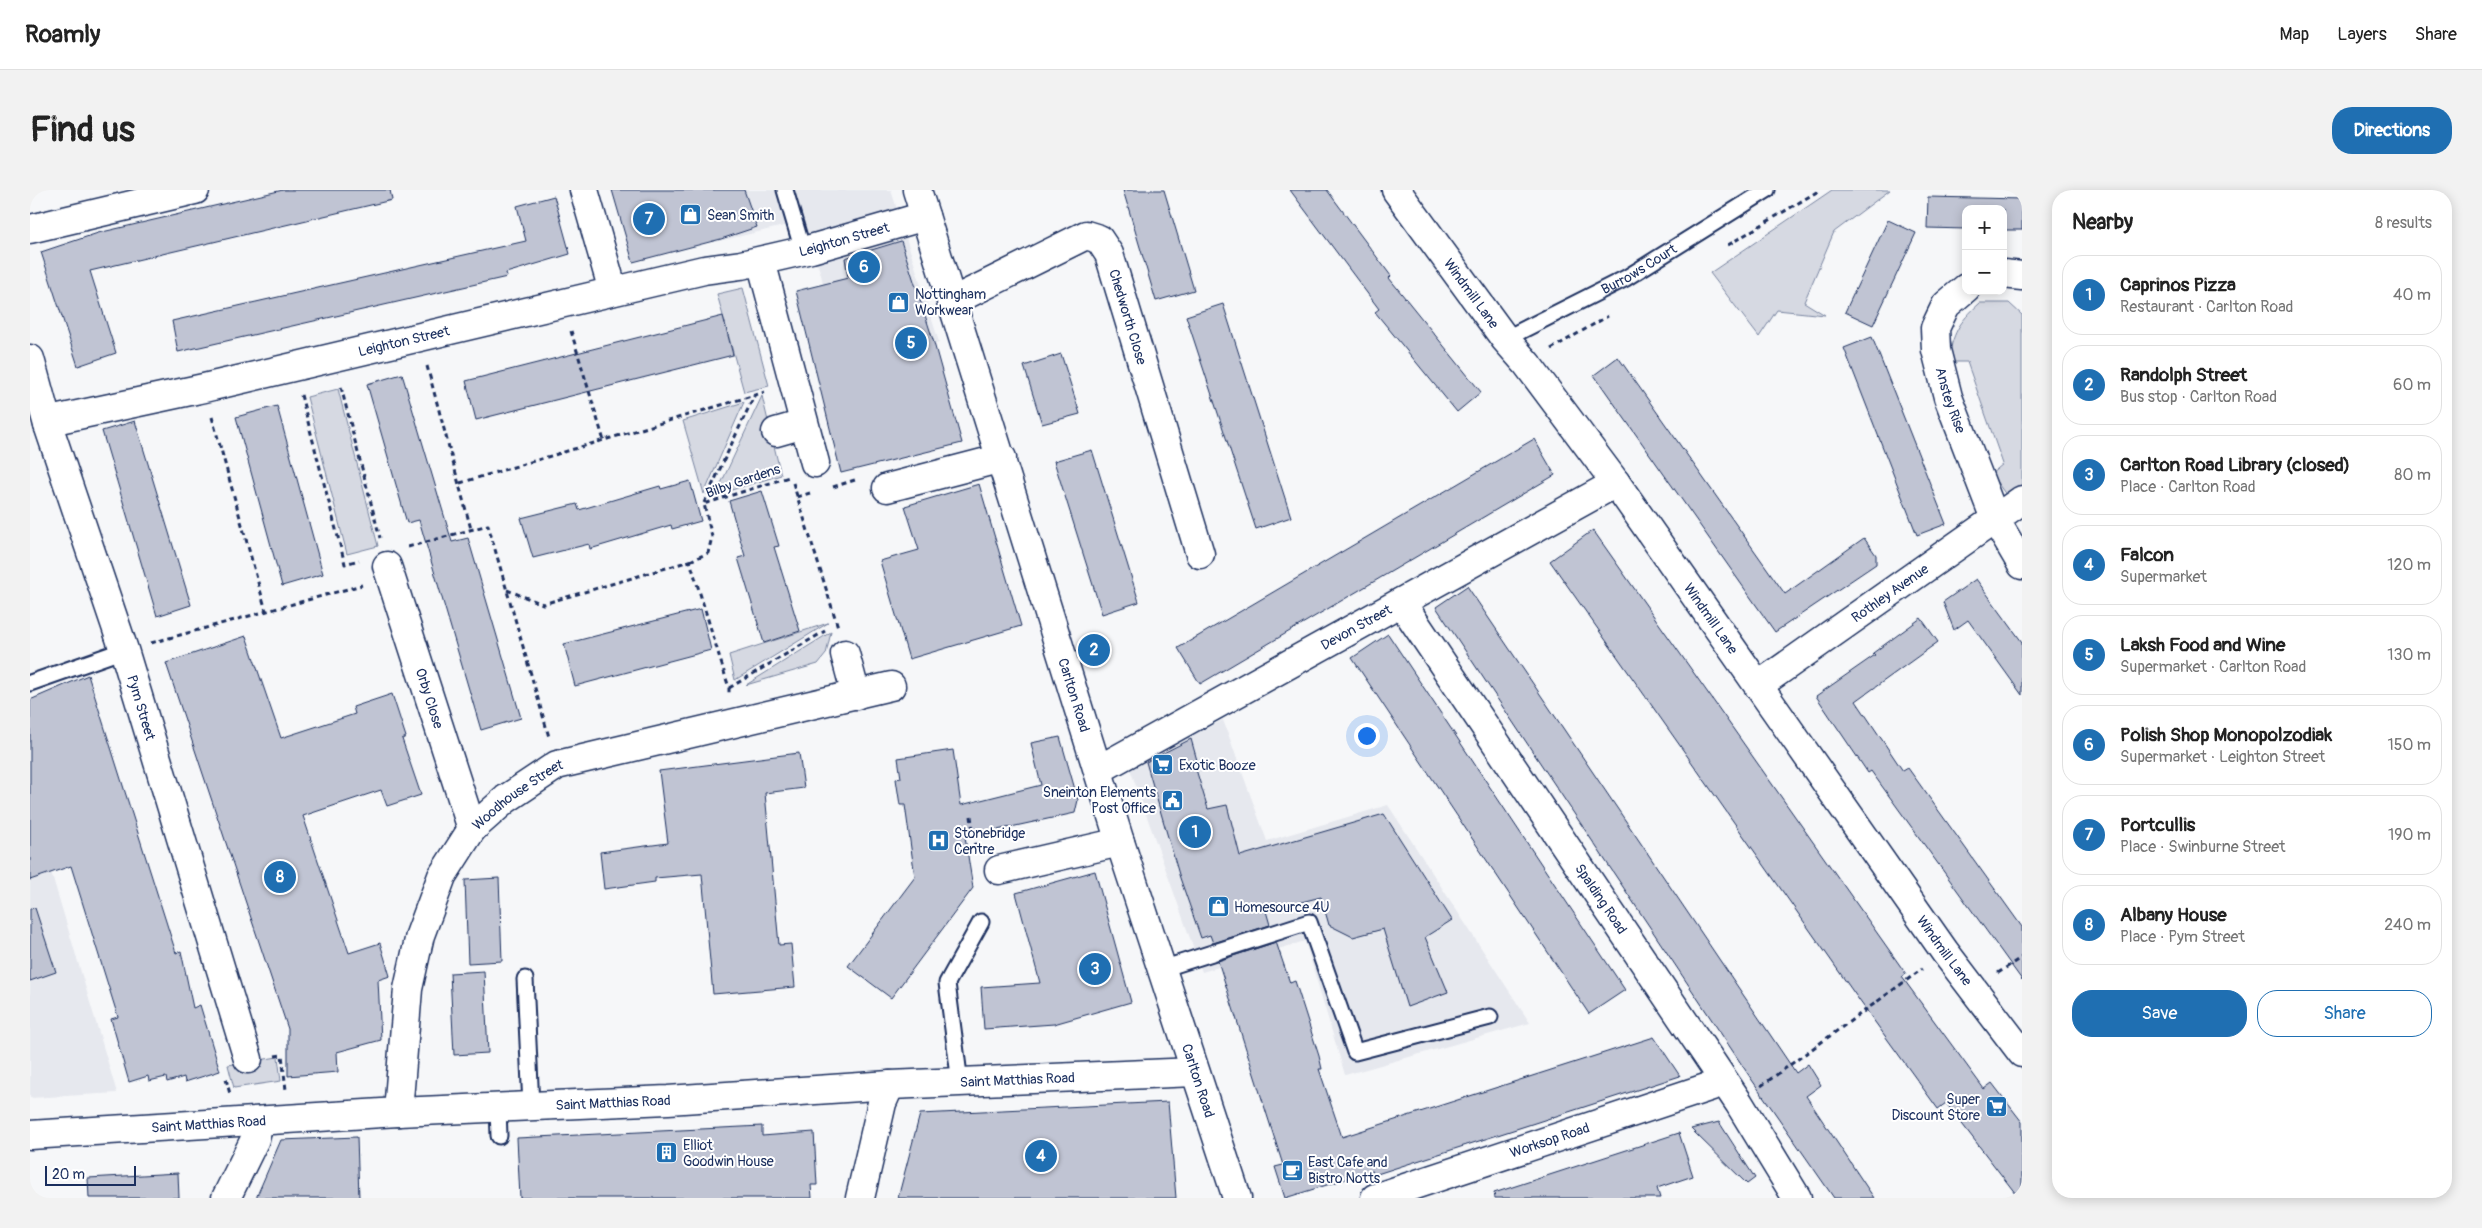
<!DOCTYPE html>
<html lang="en">
<head>
<meta charset="utf-8">
<style>
  body { margin:0; font-family:Pangolin,sans-serif; background:#f2f2f2; color:#222 }
  .controls { position:absolute; right:15px; top:15px; display:grid; overflow:hidden; border-radius:10px; box-shadow:0 2px 12px #0003 }
  .controls button { width:45px; height:45px; display:grid; place-items:center; padding:0; border:0; border-bottom:1px solid #e0e0e0; background:#fff; color:#222; font:25px sans-serif }
  .scale { position:absolute; left:15px; bottom:12px; width:91px; box-sizing:border-box; padding-left:5px; border:2px solid #1b2f5e; border-top:0; font-size:14px; line-height:18px; white-space:nowrap; color:#1b2f5e; -webkit-text-stroke:4px #fff; paint-order:stroke }
  .you { position:absolute; left:1336px; top:545px; width:18px; height:18px; margin:-12px; border:4px solid #fff; border-radius:50%; background:#1a73e8; box-shadow:0 0 0 8px #1a73e833 }
  .badge { display:grid; place-items:center; width:32px; height:32px; border-radius:50%; background:#1f6fb2; color:#fff; font-size:16px; font-weight:700 }
  .pin { position:absolute; translate:-50% -50%; border:2px solid #fff; box-shadow:0 1px 5px #0006 }
  .list { margin:0; padding:0; list-style:none }
  h2 { display:flex; justify-content:space-between; align-items:center; height:65px; margin:0; padding:0 20px; font-size:21px }
  h2 small { font-size:16px; font-weight:400; color:#767676 }
  .list li { display:grid; grid-template-columns:32px 1fr auto; gap:15px; align-items:center; box-sizing:border-box; height:80px; margin:0 10px 10px; padding:0 10px; border:1px solid #e0e0e0; border-radius:20px }
  .list b { display:block; font-size:19px; white-space:nowrap }
  .list p { margin:0; font-size:16px; white-space:nowrap; color:#767676 }
  .list em { font-size:16px; font-style:normal; color:#767676 }
  .actions { display:flex; gap:10px; padding:15px 20px }
  .actions a { flex:1; padding:11px 0; border:1px solid #1f6fb2; border-radius:20px; text-align:center; font-size:18px; color:#1f6fb2 }
  .actions .main { background:#1f6fb2; color:#fff }
  .map { position:relative; flex:none; width:1992px; height:1008px; overflow:hidden; border-radius:20px }
  header { display:flex; align-items:center; gap:30px; box-sizing:border-box; height:70px; padding:0 25px; background:#fff; border-bottom:1px solid #e0e0e0 }
  header strong { font-size:24px }
  nav { display:flex; gap:28px; margin-inline-start:auto; font-size:18px }
  .intro { display:flex; align-items:center; justify-content:space-between; box-sizing:border-box; height:120px; padding:0 30px }
  h1 { margin:0; font-size:35px }
  .button { padding:12px 22px; border-radius:20px; background:#1f6fb2; color:#fff; font-size:18px; font-weight:700 }
  main { display:flex; gap:30px; padding:0 30px }
  aside { flex:1; background:#fff; border-radius:20px; box-shadow:0 2px 12px #0003 }
  .map>svg:first-child { display:block }
  .built { fill:#e6e8ee }
  .green { fill:#d6d9e2; stroke:#7884a0 }
  .building { fill:#c0c4d3; stroke:#1b2f5e }
  .lines { fill:none; stroke-linecap:round; stroke-linejoin:round }
  .service-casing { stroke:#1b2f5e; stroke-width:19 }
  .minor-casing { stroke:#1b2f5e; stroke-width:31 }
  .secondary-casing { stroke:#1b2f5e; stroke-width:31 }
  .path { stroke:#1b2f5e; stroke-width:3; stroke-dasharray:5 4; stroke-linecap:butt }
  .service { stroke:#fff; stroke-width:15 }
  .minor { stroke:#fff; stroke-width:28 }
  .secondary { stroke:#fff; stroke-width:28 }
  .labels { text-anchor:middle; dominant-baseline:central; stroke-width:4; stroke-linejoin:round; paint-order:stroke }
  .poi-label { font-size:14px; fill:#1b2f5e; stroke:#fff; text-anchor:start }
  .street-label { font-size:14px; fill:#1b2f5e; stroke:#fff }
</style>
</head>
<body>
<header>
<strong>Roamly</strong>
<nav><a>Map</a><a>Layers</a><a>Share</a></nav>
</header>
<div class="intro"><h1>Find us</h1><a class="button">Directions</a></div>
<main>
<div class="map">
<svg width="1992" height="1008" viewBox="0 0 1992 1008">
  <rect width="100%" height="100%" fill="#f6f7f9"/>
  <filter id="ink" filterUnits="userSpaceOnUse"><feTurbulence type="fractalNoise" baseFrequency=".02" numOctaves="2"/><feDisplacementMap in="SourceGraphic" scale="10" xChannelSelector="R" yChannelSelector="G"/><feConvolveMatrix kernelMatrix="1 2 1 2 8 2 1 2 1" color-interpolation-filters="sRGB"/></filter>
  <g filter="url(#ink)">
    <g class="built">
      <path d="M669 0H861L909 152 815 182 790 81 771 32 685 52Z"/>
      <path d="M1193 530 1237 651 1358 615 1500 833 1315 885 1275 751 1172 782 1099 576Z"/>
      <path d="M0 611 87 903 0 908Z"/>
    </g>
    <g class="green">
      <path d="M1802 0H1860L1804 42 1774 112 1795 125 1747 120 1729 147 1680 83Z"/>
      <path d="M713 98 739 196 714 202 687 104Z"/>
      <path d="M1950 113H1979L1992 125V306L1982 313 1961 284 1973 274 1937 172H1918C1923 143 1928 133 1950 113Z"/>
      <path d="M308 199 348 356 317 364 277 207Z"/>
      <path d="M732 206 751 285 695 302 688 300Z"/>
      <path d="M714 212 674 304 653 231Z"/>
      <path d="M798 433 705 490 699 465Z"/>
      <path d="M801 442 796 464 788 474 716 495Z"/>
      <path d="M248 867 251 891 204 898 198 875Z"/>
    </g>
    <g class="building">
      <path d="M253 0H360L362 10 60 81 86 163 48 176 11 62 68 43Z"/>
      <path d="M582 0H714L727 37 691 49 603 72Z"/>
      <path d="M1093 0H1134L1164 100 1126 111Z"/>
      <path d="M1260 0H1297L1361 86 1359 88 1451 202 1427 222 1345 122 1349 119Z"/>
      <path d="M524 6 540 64 476 83 477 87 148 162 142 131 496 51 487 16Z"/>
      <path d="M1898 7 1992 9V40H1973V19H1936V39L1897 38Z"/>
      <path d="M1858 30 1886 43 1843 135 1815 122Z"/>
      <path d="M871 51 904 153 932 253 811 283 766 101 818 88 815 68Z"/>
      <path d="M1193 114 1261 327 1226 339 1156 126Z"/>
      <path d="M693 126 703 165 446 230 436 191Z"/>
      <path d="M1842 147 1916 334 1887 345 1814 158Z"/>
      <path d="M1031 164 1050 224 1012 234 994 176Z"/>
      <path d="M1588 167 1755 404 1834 348 1846 365V374L1745 442 1564 185Z"/>
      <path d="M372 184 422 352 438 348 491 528 451 540 389 330 377 333 337 194Z"/>
      <path d="M247 216 293 384 252 396 206 227Z"/>
      <path d="M105 231 161 415 127 426 72 241Z"/>
      <path d="M1504 249 1525 285 1170 494 1148 458Z"/>
      <path d="M1062 260 1109 412 1072 424 1024 271Z"/>
      <path d="M660 291 671 331 642 339 641 335 560 359 559 354 503 368 491 328 547 314 549 320 630 296 631 299Z"/>
      <path d="M949 294 991 436 879 469 850 371 889 360 875 316Z"/>
      <path d="M732 301 749 356 744 357 770 441 734 453 708 368 715 366 699 311Z"/>
      <path d="M1563 340 1876 784 1872 787 1954 899 1962 893 1992 932V1008H1989L1916 913 1908 919 1829 810 1520 371Z"/>
      <path d="M1946 389 1992 452V505L1938 430 1924 440 1913 412Z"/>
      <path d="M1437 396 1766 883 1778 874 1791 895 1776 906 1844 1008H1804L1722 890 1406 417Z"/>
      <path d="M671 419 681 460 545 496 534 454Z"/>
      <path d="M1891 428 1908 452 1826 511 1873 581 1878 578 1992 737V790L1841 581 1838 583 1786 506 1845 465 1843 463Z"/>
      <path d="M1358 444 1595 800 1559 824 1322 468Z"/>
      <path d="M216 446 251 548 325 524 323 517 362 504 376 547 372 549 391 605 357 616 351 600 273 626 319 763 350 753 360 786 348 790 351 850 307 862 308 882 258 886V839L136 473Z"/>
      <path d="M58 485 146 763 151 761 163 818 170 815 190 881 155 892 154 887 137 892 136 887 119 891 118 886 99 892 81 829 88 827 41 676 0 690V510Z"/>
      <path d="M1030 547 1048 610 1045 623 935 647 943 698 861 808 818 776 885 687 875 615H870L866 589 871 588 868 568 923 560 931 615 1011 595 1001 553Z"/>
      <path d="M1161 549 1168 574 1165 576 1178 619 1197 615 1210 666 1354 624 1422 730 1395 747 1418 802 1377 817 1353 739 1323 747 1299 735 1291 707 1236 721 1240 735 1183 753 1180 745 1171 748 1150 688 1116 572Z"/>
      <path d="M769 563 774 598 735 603 749 755 761 754 765 797 683 804 672 684 625 688V692L574 699 570 662 638 653 629 581Z"/>
      <path d="M1065 681 1101 812 1024 834 954 839 951 797 1010 793 986 703Z"/>
      <path d="M469 688 472 771 438 773 435 690Z"/>
      <path d="M5 718 26 782 0 791V719Z"/>
      <path d="M1246 752 1260 793 1265 791 1289 866 1292 879H1289L1312 947 1624 847 1650 886 1344 985 1342 981 1255 1008 1245 977 1253 975 1188 771Z"/>
      <path d="M454 781 458 863 424 865 420 783Z"/>
      <path d="M1138 912 1146 1008H868L890 924Z"/>
      <path d="M1689 932 1725 988 1717 994 1661 939Z"/>
      <path d="M732 936V946L784 942 787 995H781L782 1008H490L487 948Z"/>
      <path d="M1649 943 1663 986 1627 998 1630 1008H1465L1464 1003Z"/>
      <path d="M327 947 329 1008H226L251 950Z"/>
      <path d="M148 983 149 1008H59L58 988Z"/>
    </g>
    <g class="lines">
      <defs>
        <g id="service">
          <path d="M755 0 773 61"/>
          <path id="s1" d="M1475 149 1596 88 1737 0"/>
          <path d="M0 493 94 460"/>
          <path d="M1132 779 1279 732 1325 862 1460 827"/>
          <path d="M495 789 501 916"/>
          <path d="M930 893 917 793 951 732"/>
          <path d="M468 918 469 946"/>
        </g>
        <g id="minor">
          <path d="M554 0 583 101"/>
          <path id="s2" d="M1366 0 1475 149 1497 174 1586 293 1915 762 1992 863"/>
          <path d="M0 39 165 0"/>
          <path d="M731 71 785 273"/>
          <path d="M1973 84 1992 86"/>
          <path id="s3" d="M1936 98 1916 115 1905 138 1906 160 1918 207 1965 329 1992 375"/>
          <path id="s4" d="M921 112 1056 45 1069 49 1079 64 1170 364"/>
          <path id="s5" d="M0 169 18 235 94 460 218 869"/>
          <path id="s6" d="M18 235 29 229 174 198 674 80 711 75 781 59 895 26"/>
          <path d="M746 242 774 234"/>
          <path d="M857 298 972 268"/>
          <path id="s7" d="M357 376 442 639"/>
          <path id="s8" d="M1371 412 1709 913 1767 1008"/>
          <path d="M815 464 826 505"/>
          <path id="s9" d="M1729 495 1992 310"/>
          <path id="s10" d="M1068 580 1586 293"/>
          <path d="M969 680 1090 652"/>
          <path id="s11" d="M368 922 378 799 390 745 412 686 442 639 476 609 527 575 861 496"/>
          <path id="s12" d="M0 945 368 922 638 910 860 895 1165 882"/>
          <path d="M196 1008 225 949 229 931"/>
          <path d="M830 1008 852 913 860 895"/>
          <path id="s13" d="M1345 1008 1694 892"/>
        </g>
        <g id="secondary">
          <path id="s14" d="M887 0 1090 652 1207 1008"/>
        </g>
      </defs>
      <use href="#service" class="service-casing"/>
      <use href="#minor" class="minor-casing"/>
      <use href="#secondary" class="secondary-casing"/>
      <g class="path">
        <path d="M1698 55 1790 0"/>
        <path d="M541 141 574 251"/>
        <path d="M1521 159 1578 126"/>
        <path d="M397 176 441 339"/>
        <path d="M311 197 350 348"/>
        <path d="M271 205 315 374 329 370"/>
        <path d="M182 227 236 421"/>
        <path d="M430 293 735 202"/>
        <path d="M763 293 808 437"/>
        <path d="M803 297 828 289"/>
        <path d="M767 307 780 303"/>
        <path d="M674 313 724 206"/>
        <path d="M378 357 458 335 519 547"/>
        <path d="M660 371 678 363 682 347 674 314 759 287"/>
        <path d="M477 400 513 414 660 371 699 498V505"/>
        <path d="M121 453 332 395"/>
        <path d="M699 498 795 441"/>
        <path d="M941 626 946 663"/>
        <path d="M1968 783 1992 767"/>
        <path d="M245 866 252 865 256 900"/>
        <path d="M196 889 200 904"/>
        <path d="M1731 896 1892 779"/>
      </g>
      <use href="#service" class="service"/>
      <use href="#minor" class="minor"/>
      <use href="#secondary" class="secondary"/>
    </g>
  </g>
  <defs>
    <symbol id="shop-square" viewBox="-11 -11 22 22"><rect x="-9" y="-9" width="18" height="18" rx="4" fill="#1f6fb2" stroke="#fff"/><path d="M-5-2.5h2.3a2.7 3.5 0 0 1 5.4 0H5L5.5 6h-11ZM-1.5-2.5h3a1.5 2.3 0 0 0-3 0Z" fill="#fff"/></symbol>
    <symbol id="supermarket-square" viewBox="-11 -11 22 22"><rect x="-9" y="-9" width="18" height="18" rx="4" fill="#1f6fb2" stroke="#fff"/><path d="M-6-5.5h2.5l.6 2H6L4.5 2H-2.5L-4.4-4H-6ZM-1.5 3.2a1.3 1.3 0 1 0 .1 0ZM3 3.2a1.3 1.3 0 1 0 .1 0Z" fill="#fff"/></symbol>
    <symbol id="civic-square" viewBox="-11 -11 22 22"><rect x="-9" y="-9" width="18" height="18" rx="4" fill="#1f6fb2" stroke="#fff"/><path d="M-.6-6.5H3V-4.5H.6V-3L4-1V1h2V6H-6V1h2V-1L-.6-3ZM-1.2 2.5V6h2.4V2.5Z" fill="#fff"/></symbol>
    <symbol id="hospital-square" viewBox="-11 -11 22 22"><rect x="-9" y="-9" width="18" height="18" rx="4" fill="#1f6fb2" stroke="#fff"/><path d="M-5-5h3v3.5h4V-5h3V5h-3V1.5h-4V5h-3Z" fill="#fff"/></symbol>
    <symbol id="building-square" viewBox="-11 -11 22 22"><rect x="-9" y="-9" width="18" height="18" rx="4" fill="#1f6fb2" stroke="#fff"/><path d="M-4-6H4V6H1V3H-1V6H-4ZM-2.5-4.3h1.7v1.8h-1.7ZM.8-4.3h1.7v1.8H.8ZM-2.5-1h1.7V.8h-1.7ZM.8-1h1.7V.8H.8Z" fill="#fff"/></symbol>
    <symbol id="cafe-square" viewBox="-11 -11 22 22"><rect x="-9" y="-9" width="18" height="18" rx="4" fill="#1f6fb2" stroke="#fff"/><path d="M-5.5-4.5H6V0H3Q3 3.5 0 3.5H-2.5Q-5.5 3.5-5.5 0ZM3-3.2v2h1.7v-2ZM-6 4.5H4V6H-6Z" fill="#fff"/></symbol>
  </defs>
  <g fill-rule="evenodd">
    <use href="#shop-square" x="648" y="12" width="25" height="25"/>
    <use href="#shop-square" x="856" y="100" width="25" height="25"/>
    <use href="#supermarket-square" x="1120" y="562" width="25" height="25"/>
    <use href="#civic-square" x="1130" y="598" width="25" height="25"/>
    <use href="#hospital-square" x="896" y="638" width="25" height="25"/>
    <use href="#shop-square" x="1176" y="704" width="25" height="25"/>
    <use href="#supermarket-square" x="1954" y="904" width="25" height="25"/>
    <use href="#building-square" x="624" y="950" width="25" height="25"/>
    <use href="#cafe-square" x="1250" y="968" width="25" height="25"/>
  </g>
  <g class="labels">
    <g class="poi-label">
      <text x="677" y="25">Sean Smith</text>
      <text x="885" y="104">Nottingham<tspan x="885" dy="16">Workwear</tspan></text>
      <text x="1149" y="575">Exotic Booze</text>
      <text x="1126" y="602" text-anchor="end">Sneinton Elements<tspan x="1126" dy="16">Post Office</tspan></text>
      <text x="924" y="643">Stonebridge<tspan x="924" dy="16">Centre</tspan></text>
      <text x="1204" y="717">Homesource 4U</text>
      <text x="1950" y="909" text-anchor="end">Super<tspan x="1950" dy="16">Discount Store</tspan></text>
      <text x="653" y="955">Elliot<tspan x="653" dy="16">Goodwin House</tspan></text>
      <text x="1278" y="972">East Cafe and<tspan x="1278" dy="16">Bistro Notts</tspan></text>
    </g>
    <g class="street-label">
      <text stroke="none"><textPath href="#s6" startOffset="818">Leighton Street</textPath></text>
      <text stroke="none"><textPath href="#s1" startOffset="151">Burrows Court</textPath></text>
      <text stroke="none"><textPath href="#s2" startOffset="128">Windmill Lane</textPath></text>
      <text stroke="none"><textPath href="#s4" startOffset="248">Chedworth Close</textPath></text>
      <text stroke="none"><textPath href="#s6" startOffset="366">Leighton Street</textPath></text>
      <text stroke="none"><textPath href="#s3" startOffset="126">Anstey Rise</textPath></text>
      <text transform="translate(713 291) rotate(-19)">Bilby Gardens</text>
      <text stroke="none"><textPath href="#s9" startOffset="160">Rothley Avenue</textPath></text>
      <text stroke="none"><textPath href="#s2" startOffset="532">Windmill Lane</textPath></text>
      <text stroke="none"><textPath href="#s10" startOffset="295">Devon Street</textPath></text>
      <text stroke="none"><textPath href="#s14" startOffset="529">Carlton Road</textPath></text>
      <text stroke="none"><textPath href="#s7" startOffset="139">Orby Close</textPath></text>
      <text stroke="none"><textPath href="#s5" startOffset="366">Pym Street</textPath></text>
      <text stroke="none"><textPath href="#s11" startOffset="355">Woodhouse Street</textPath></text>
      <text stroke="none"><textPath href="#s8" startOffset="358">Spalding Road</textPath></text>
      <text stroke="none"><textPath href="#s2" startOffset="938">Windmill Lane</textPath></text>
      <text stroke="none"><textPath href="#s12" startOffset="989">Saint Matthias Road</textPath></text>
      <text stroke="none"><textPath href="#s14" startOffset="934">Carlton Road</textPath></text>
      <text stroke="none"><textPath href="#s12" startOffset="584">Saint Matthias Road</textPath></text>
      <text stroke="none"><textPath href="#s12" startOffset="179">Saint Matthias Road</textPath></text>
      <text stroke="none"><textPath href="#s13" startOffset="184">Worksop Road</textPath></text>
    </g>
  </g>
</svg>
<div class="controls">
<button>+</button>
<button>−</button>
</div>
<div class="scale">20 m</div>
<div class="you"></div>
<div class="pin badge" style="left:1165px;top:642px">1</div>
<div class="pin badge" style="left:1064px;top:460px">2</div>
<div class="pin badge" style="left:1065px;top:779px">3</div>
<div class="pin badge" style="left:1011px;top:966px">4</div>
<div class="pin badge" style="left:881px;top:153px">5</div>
<div class="pin badge" style="left:834px;top:77px">6</div>
<div class="pin badge" style="left:619px;top:29px">7</div>
<div class="pin badge" style="left:250px;top:687px">8</div>
</div>
<aside>
<h2>Nearby<small>8 results</small></h2>
<ul class="list">
<li><span class="badge">1</span><div><b>Caprinos Pizza</b><p>Restaurant · Carlton Road</p></div><em>40 m</em></li>
<li><span class="badge">2</span><div><b>Randolph Street</b><p>Bus stop · Carlton Road</p></div><em>60 m</em></li>
<li><span class="badge">3</span><div><b>Carlton Road Library (closed)</b><p>Place · Carlton Road</p></div><em>80 m</em></li>
<li><span class="badge">4</span><div><b>Falcon</b><p>Supermarket</p></div><em>120 m</em></li>
<li><span class="badge">5</span><div><b>Laksh Food and Wine</b><p>Supermarket · Carlton Road</p></div><em>130 m</em></li>
<li><span class="badge">6</span><div><b>Polish Shop Monopolzodiak</b><p>Supermarket · Leighton Street</p></div><em>150 m</em></li>
<li><span class="badge">7</span><div><b>Portcullis</b><p>Place · Swinburne Street</p></div><em>190 m</em></li>
<li><span class="badge">8</span><div><b>Albany House</b><p>Place · Pym Street</p></div><em>240 m</em></li>
</ul>
<div class="actions"><a class="main">Save</a><a>Share</a></div>
</aside>
</main>
</body>
</html>
